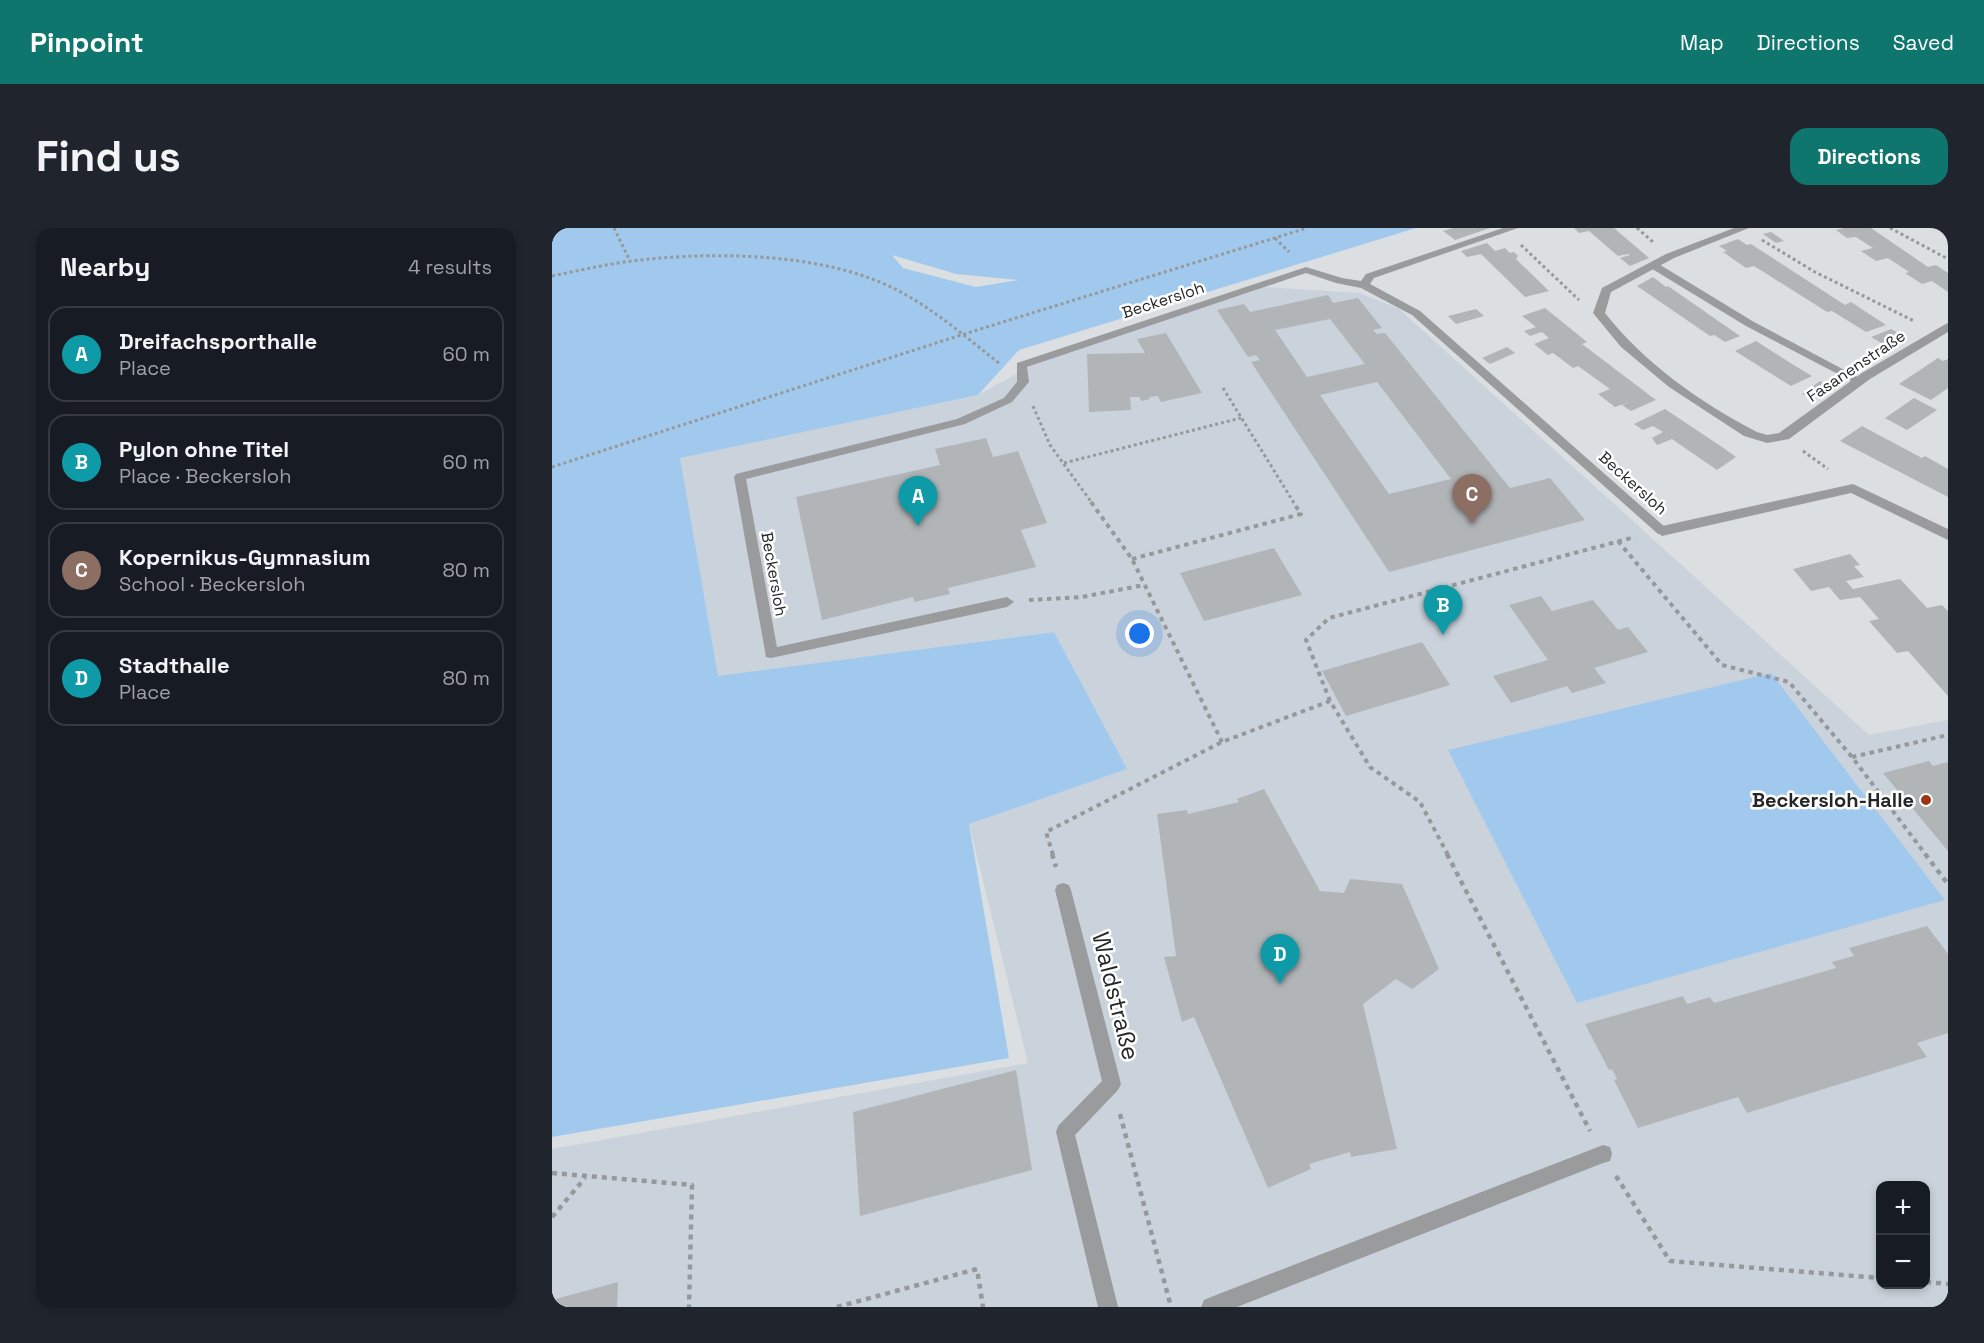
<!DOCTYPE html>
<html lang="en">
<head>
<meta charset="utf-8">
<style>
  body { margin:0; font-family:"Space Grotesk",sans-serif; background:#20242c; color:#f1f3f6 }
  .controls { position:absolute; right:18px; bottom:18px; display:grid; overflow:hidden; border-radius:12px; box-shadow:0 3px 9px #0003 }
  .controls button { width:54px; height:54px; display:grid; place-items:center; padding:0; border:0; border-bottom:2px solid #363941; background:#171b24; color:#f1f3f6; font:30px sans-serif }
  .you { position:absolute; left:588px; top:406px; width:21px; height:21px; margin:-15px; border:4px solid #fff; border-radius:50%; background:#1a73e8; box-shadow:0 0 0 9px #1a73e833 }
  .badge { display:grid; place-items:center; width:39px; height:39px; border-radius:50%; background:#0f766e; color:#fff; font-size:20px; font-weight:700 }
  .pin { position:absolute; translate:-50% -50px; filter:drop-shadow(0 2px 3px #0008) }
  .pin::after { content:''; position:absolute; top:32px; width:21px; height:18px; background:inherit; clip-path:polygon(0 0,100% 0,50% 100%) }
  .list { margin:0; padding:0; list-style:none }
  h2 { display:flex; justify-content:space-between; align-items:center; height:78px; margin:0; padding:0 24px; font-size:26px }
  h2 small { font-size:20px; font-weight:400; color:#9ea1a6 }
  .list li { display:grid; grid-template-columns:39px 1fr auto; gap:18px; align-items:center; box-sizing:border-box; height:96px; margin:0 12px 12px; padding:0 12px; border:2px solid #363941; border-radius:18px }
  .list b { display:block; font-size:22px; white-space:nowrap }
  .list p { margin:0; font-size:20px; white-space:nowrap; color:#9ea1a6 }
  .list em { font-size:20px; font-style:normal; color:#9ea1a6 }
  .map { position:relative; flex:none; width:1396px; height:1079px; overflow:hidden; border-radius:18px }
  header { display:flex; align-items:center; gap:36px; box-sizing:border-box; height:84px; padding:0 30px; background:#0f766e; color:#fff }
  header strong { font-size:28px }
  nav { display:flex; gap:33px; margin-inline-start:auto; font-size:21px }
  .intro { display:flex; align-items:center; justify-content:space-between; box-sizing:border-box; height:144px; padding:0 36px }
  h1 { margin:0; font-size:42px }
  .button { padding:15px 27px; border-radius:18px; background:#0f766e; color:#fff; font-size:21px; font-weight:700 }
  main { display:flex; gap:36px; padding:0 36px }
  aside { flex:1; background:#171b24; border-radius:18px; box-shadow:0 3px 9px #0003 }
  .map>svg:first-child { display:block }
  .built { fill:#cad3db; fill-rule:evenodd }
  .green { fill:#a1c9ee; fill-rule:evenodd }
  .building { fill:#b1b5b8; fill-rule:evenodd }
  .lines { fill:none; stroke-linecap:round; stroke-linejoin:round }
  .path-far2 { stroke:#96999b; stroke-width:3; stroke-dasharray:3 3; stroke-linecap:butt }
  .path-far1 { stroke:#96999b; stroke-width:4; stroke-dasharray:4.5 4.5; stroke-linecap:butt }
  .path { stroke:#96999b; stroke-width:4.5; stroke-dasharray:5 5; stroke-linecap:butt }
  .service { fill:#9a9b9d; fill-rule:evenodd }
  .minor { fill:#9a9b9d; fill-rule:evenodd }
  .poi-dot { fill:#9c3514; stroke:#fff; stroke-width:2 }
  .labels { text-anchor:middle; dominant-baseline:central; stroke-width:5; stroke-linejoin:round; paint-order:stroke }
  .far-street-label { font-size:16px; fill:#252627; stroke:#fff }
  .poi-label { font-size:20px; font-weight:bold; fill:#252627; stroke:#fff; text-anchor:end }
  .near-street-label { font-size:24px; fill:#252627; stroke:#fff }
</style>
</head>
<body>
<header>
<strong>Pinpoint</strong>
<nav><a>Map</a><a>Directions</a><a>Saved</a></nav>
</header>
<div class="intro"><h1>Find us</h1><a class="button">Directions</a></div>
<main>
<aside>
<h2>Nearby<small>4 results</small></h2>
<ul class="list">
<li><span class="badge" style="background:#0f9aa8">A</span><div><b>Dreifachsporthalle</b><p>Place</p></div><em>60 m</em></li>
<li><span class="badge" style="background:#0f9aa8">B</span><div><b>Pylon ohne Titel</b><p>Place · Beckersloh</p></div><em>60 m</em></li>
<li><span class="badge" style="background:#8d6e63">C</span><div><b>Kopernikus-Gymnasium</b><p>School · Beckersloh</p></div><em>80 m</em></li>
<li><span class="badge" style="background:#0f9aa8">D</span><div><b>Stadthalle</b><p>Place</p></div><em>80 m</em></li>
</ul>
</aside>
<div class="map">
<svg width="1396" height="1079" viewBox="0 0 1396 1079">
  <rect width="100%" height="100%" fill="#dbdfe2"/>
  <path class="built" d="M714 59 807 65 846 80 1317 507 1396 492V1079H0V921L476 835 417 596 574 541 502 404 166 449 127 230 426 167 475 140 523 121ZM1328 958H1374V1056H1328Z"/>
  <g class="green">
    <path d="M0 0H864L467 122 426 167 128 230 166 448 502 404 575 541 417 596 457 830 0 909ZM340 27 404 46 466 52 424 59 351 40Z"/>
    <path d="M1219 445 1393 672 1025 775 896 522Z"/>
  </g>
  <g class="building">
    <path d="M901 0H938L903 12 891 3Z"/>
    <path d="M1022 0H1062L1097 30 1078 38 1068 30 1078 27 1076 26 1066 28 1037 3 1027 5Z"/>
    <path d="M1292 0H1319L1376 39 1384 37 1396 45V64L1380 53 1370 56 1353 45 1357 44 1336 30 1324 33 1309 23 1321 20 1304 9 1295 10 1284 2Z"/>
    <path d="M1219 4 1232 13 1224 15 1211 6Z"/>
    <path d="M1186 11 1195 17 1199 16 1293 77 1299 74 1334 97 1314 104 1280 83 1275 84 1202 38 1194 40 1171 24 1175 23 1167 18Z"/>
    <path d="M935 15 943 23 953 20 958 25 962 24 966 28 964 31 997 63 973 69 929 26 915 29 909 23Z"/>
    <path d="M1101 49 1114 59 1116 58 1188 108 1173 114 1162 107 1158 108 1085 58Z"/>
    <path d="M776 67 781 75 806 70 830 100 821 102 825 106 833 105 958 260 998 250 1033 292 837 344 699 134 708 132 704 127 696 129 665 82 692 76 698 84ZM778 91 813 136 755 149 723 102ZM825 154 899 251 837 266 768 167Z"/>
    <path d="M993 80 1035 114 1030 116 1104 172 1079 183 1070 177 1077 174 1063 179 1046 166 1058 161 1026 138 1021 140 1001 125 996 127 982 116 997 110 990 104 978 108 972 103 984 99 970 88Z"/>
    <path d="M924 81 932 88 904 96 896 88Z"/>
    <path d="M1339 101 1350 107 1334 118 1319 109Z"/>
    <path d="M614 105 650 165 609 174 606 168 597 169 598 171 590 173 587 169H578L579 182 537 184 535 126 593 125 585 111Z"/>
    <path d="M1204 113 1240 136 1260 148 1239 158 1183 123Z"/>
    <path d="M955 119 963 125 938 136 930 130Z"/>
    <path d="M1386 130 1391 133 1396 131V160L1379 172 1347 156Z"/>
    <path d="M1268 153 1278 158 1260 171 1250 166Z"/>
    <path d="M1362 170 1385 182 1355 202 1333 190Z"/>
    <path d="M1113 181 1170 219 1184 229 1165 242 1120 211 1105 217 1100 210 1111 204 1101 198 1091 202 1082 196Z"/>
    <path d="M1310 198 1370 230 1373 228 1396 241V269L1288 213Z"/>
    <path d="M434 210 441 229 466 223 495 295 469 302 484 339 396 360 398 366 362 374 361 369 270 392 244 269 388 237 383 221Z"/>
    <path d="M722 320 750 367 652 393 628 345Z"/>
    <path d="M1298 326 1308 337 1302 338 1312 349 1294 353 1301 361 1348 351 1375 380 1390 377 1396 383V468L1356 423 1345 425 1317 393 1327 391 1308 369 1288 372 1277 359 1259 363 1241 341Z"/>
    <path d="M989 368 1000 383 1041 372 1066 402 1076 399 1096 424 1042 440 1054 455 1020 465 1015 458 959 475 941 448 996 432 957 377Z"/>
    <path d="M870 414 898 457 794 488 770 443Z"/>
    <path d="M1377 533 1381 538 1396 534V623L1331 545Z"/>
    <path d="M712 561 768 663 792 665 798 651 850 656 887 741 860 761 844 751 811 776 845 921 799 929 798 924 757 936 759 941 716 960 642 789 630 794 612 729 624 728 605 586 635 582 636 586 687 574 685 571Z"/>
    <path d="M1375 698 1396 726V805L1365 815 1375 829 1195 885 1186 869 1086 900 1062 852 1065 851 1060 841 1057 842 1033 796 1131 768 1135 776 1158 769 1162 775 1284 740 1280 734 1302 728 1297 720Z"/>
    <path d="M464 842 480 942 308 988 301 884Z"/>
    <path d="M66 1054 65 1079H0V1072Z"/>
  </g>
  <g class="lines">
    <g class="path-far2">
      <path d="M62 0 78 33"/>
      <path d="M1085 0 1101 14"/>
      <path d="M1338 0 1396 31"/>
      <path d="M723 10 737 24"/>
      <path d="M1210 12 1263 44 1362 93"/>
      <path d="M969 17 1027 72"/>
      <path d="M0 48C24 43 47 38 72 34 153 23 270 23 345 62 382 81 415 110 448 136"/>
      <path d="M671 160 742 275"/>
      <path d="M481 178 498 217 540 275"/>
      <path d="M1251 223 1276 241"/>
      <path d="M512 235 689 190"/>
      <path d="M0 239 409 107 755 0"/>
    </g>
    <g class="path-far1">
      <path d="M539 274 580 331 670 514"/>
      <path d="M1066 313 1170 437 1237 454 1300 529 1374 627"/>
      <path d="M580 331 749 286 741 274"/>
      <path d="M477 372 530 369 592 357"/>
      <path d="M1300 529 1396 507"/>
      <path d="M501 627 494 604 670 514 778 473"/>
      <path d="M896 627 868 574 818 539 778 473 754 412 777 390 1083 309"/>
    </g>
    <g class="path">
      <path d="M500 626 504 639"/>
      <path d="M895 626 1038 903"/>
      <path d="M1373 626 1396 656"/>
      <path d="M568 886 619 1079"/>
      <path d="M0 945 140 957 137 1079"/>
      <path d="M1064 948 1118 1033 1328 1050"/>
      <path d="M0 989 33 950"/>
      <path d="M1374 1054 1396 1056"/>
      <path d="M285 1079 425 1041 431 1079"/>
    </g>
    <g class="service">
      <path d="M951 0H966L822 50 818 56 868 83 1114 300 1116 303 1114 306H1106L860 87 809 60 784 55 754 45 475 139 477 154 460 174 413 196 194 251 225 419 455 369 462 374 455 379 219 430 214 429 182 249 184 246 405 191 452 170 465 154V135L754 39 790 50 809 53 814 46Z"/>
      <path d="M1097 35H1105L1202 94 1313 153 1311 155H1303L1194 98 1097 39Z"/>
      <path d="M511 655 517 657 519 662 569 856 566 862 523 907 566 1079H546L504 904 506 898 550 853 503 662 505 657Z"/>
      <path d="M1051 917 1058 919 1060 926 1058 933 1051 935 685 1079H649L652 1072 659 1069Z"/>
    </g>
    <g class="minor">
      <path d="M1182 0H1197L1122 30 1059 64 1053 85C1091 134 1150 176 1205 204L1215 207 1227 205 1310 145 1392 97 1396 95V104L1318 151 1237 211 1215 215 1192 208 1117 159 1069 119 1041 85 1050 60 1114 26Z"/>
      <path d="M1301 256 1396 301V312L1299 265 1110 308 1103 303 1110 298Z"/>
    </g>
  </g>
  <circle class="poi-dot" cx="1374" cy="572" r="6"/>
  <g class="labels">
    <g class="far-street-label">
      <text transform="translate(611 72) rotate(-18)">Beckersloh</text>
      <text transform="translate(1304 138) rotate(-34)">Fasanenstraße</text>
      <text transform="translate(1081 255) rotate(42)">Beckersloh</text>
      <text transform="translate(222 346) rotate(80)">Beckersloh</text>
    </g>
    <g class="poi-label">
      <text x="1362" y="572">Beckersloh-Halle</text>
    </g>
    <g class="near-street-label">
      <text transform="translate(564 768) rotate(76)">Waldstraße</text>
    </g>
  </g>
</svg>
<div class="controls">
<button>+</button>
<button>−</button>
</div>
<div class="you"></div>
<div class="pin badge" style="left:366px;top:298px;background:#0f9aa8">A</div>
<div class="pin badge" style="left:891px;top:407px;background:#0f9aa8">B</div>
<div class="pin badge" style="left:920px;top:296px;background:#8d6e63">C</div>
<div class="pin badge" style="left:728px;top:756px;background:#0f9aa8">D</div>
</div>
</main>
</body>
</html>
